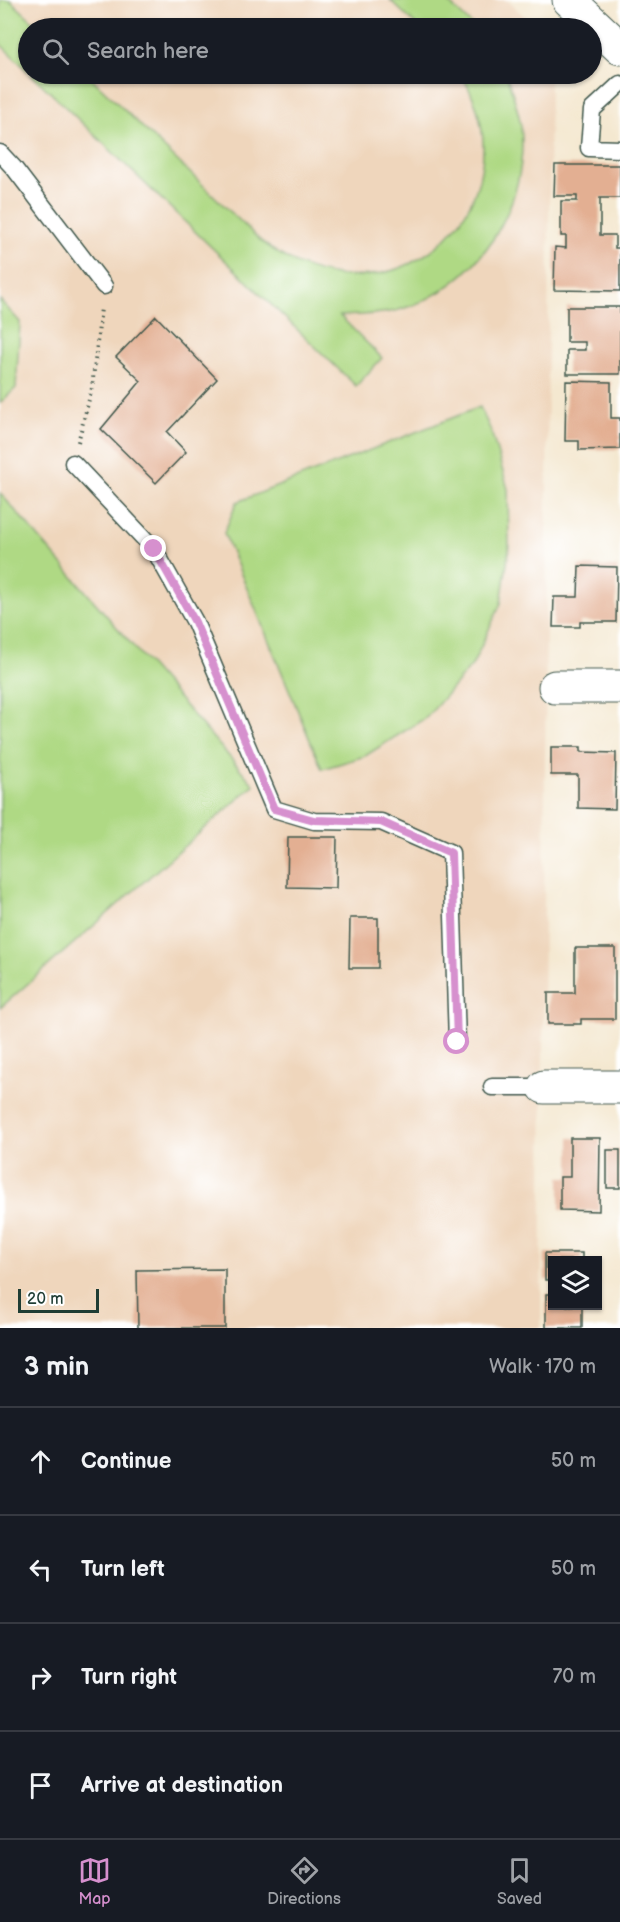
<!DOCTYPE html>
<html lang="en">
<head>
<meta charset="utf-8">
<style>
  body { margin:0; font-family:"Balsamiq Sans",sans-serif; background:#20242c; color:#f1f3f6 }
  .controls { position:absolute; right:18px; bottom:18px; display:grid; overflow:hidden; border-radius:0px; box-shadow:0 2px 4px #0004 }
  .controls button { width:54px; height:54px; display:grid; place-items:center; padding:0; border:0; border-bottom:2px solid #363941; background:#171b24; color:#f1f3f6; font:30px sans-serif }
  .scale { position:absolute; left:18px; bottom:15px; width:81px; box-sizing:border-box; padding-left:6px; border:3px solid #1f3d34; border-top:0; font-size:16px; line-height:21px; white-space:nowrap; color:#1f3d34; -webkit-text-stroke:4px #fff; paint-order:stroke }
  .stop { position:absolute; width:18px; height:18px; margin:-14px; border:4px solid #d690ce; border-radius:50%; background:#fff }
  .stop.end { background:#d690ce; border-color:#fff; box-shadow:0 2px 6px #0008 }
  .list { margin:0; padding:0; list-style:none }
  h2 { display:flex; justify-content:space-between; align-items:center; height:78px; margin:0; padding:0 24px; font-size:26px }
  h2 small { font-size:20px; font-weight:400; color:#9ea1a6 }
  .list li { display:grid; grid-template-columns:39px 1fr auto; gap:18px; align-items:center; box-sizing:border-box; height:108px; padding:0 24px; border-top:2px solid #363941 }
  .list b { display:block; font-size:22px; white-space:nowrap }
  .list em { font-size:20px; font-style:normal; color:#9ea1a6 }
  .icon { flex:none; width:33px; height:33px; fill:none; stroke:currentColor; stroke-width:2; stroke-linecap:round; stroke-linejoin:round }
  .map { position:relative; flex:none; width:620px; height:1328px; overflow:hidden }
  .search { position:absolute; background:#171b24; box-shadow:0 2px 4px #0004; left:18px; right:18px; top:18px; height:66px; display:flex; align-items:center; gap:15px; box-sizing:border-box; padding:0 21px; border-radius:33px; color:#9ea1a6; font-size:22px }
  .sheet { height:510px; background:#171b24 }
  nav { display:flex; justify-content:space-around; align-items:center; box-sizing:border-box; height:84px; border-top:2px solid #363941; background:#171b24; font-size:16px; color:#9ea1a6 }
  nav a { display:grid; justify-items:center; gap:3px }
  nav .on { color:#d690ce }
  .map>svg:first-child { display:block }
  .built { fill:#efd6bc }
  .green { fill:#afd984; stroke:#678b5c; stroke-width:1.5 }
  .building { fill:#e3af92 }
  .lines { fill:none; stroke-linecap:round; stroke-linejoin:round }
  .lane-casing { stroke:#3f574b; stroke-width:19 }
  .street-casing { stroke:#3f574b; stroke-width:35 }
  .path { stroke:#3f574b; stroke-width:4; stroke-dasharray:1.5 4.5; stroke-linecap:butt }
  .lane { stroke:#fff; stroke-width:16 }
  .street { stroke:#fff; stroke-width:33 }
  .route { stroke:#d690ce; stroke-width:8 }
</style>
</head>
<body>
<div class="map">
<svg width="620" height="1328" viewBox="0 0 620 1328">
  <rect width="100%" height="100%" fill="#fff"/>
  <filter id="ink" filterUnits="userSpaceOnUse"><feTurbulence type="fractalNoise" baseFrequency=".0167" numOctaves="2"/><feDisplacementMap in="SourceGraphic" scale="12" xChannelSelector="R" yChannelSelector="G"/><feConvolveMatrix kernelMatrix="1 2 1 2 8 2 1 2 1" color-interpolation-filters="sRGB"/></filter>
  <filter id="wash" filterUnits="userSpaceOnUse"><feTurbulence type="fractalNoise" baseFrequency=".008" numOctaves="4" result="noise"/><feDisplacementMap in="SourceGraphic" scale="24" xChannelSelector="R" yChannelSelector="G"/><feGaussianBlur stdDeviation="1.35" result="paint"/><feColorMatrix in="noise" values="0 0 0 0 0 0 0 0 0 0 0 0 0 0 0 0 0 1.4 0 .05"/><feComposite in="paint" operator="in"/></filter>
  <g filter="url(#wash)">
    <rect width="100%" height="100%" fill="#f4e8d0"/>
    <path class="built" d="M0 0H507L537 28H28V74H550L541 1328H0Z"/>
    <g class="green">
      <path d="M0 0H10L40 28H28V71L0 44Z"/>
      <path d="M390 0H446L475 28H419Z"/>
      <path d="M31 74H87L261 241C387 342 541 206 461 74H506C512 91 518 108 521 126 530 206 477 288 399 310 379 315 360 315 340 316L382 358 356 386Z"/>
      <path d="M0 300 20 322 16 388 0 403Z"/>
      <path d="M480 407 491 431 508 489 509 549 501 603 473 664 427 717 365 756 322 769 224 533 237 502Z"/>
      <path d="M0 493 254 785 0 1008Z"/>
    </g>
    <g id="blocks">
      <g class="building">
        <path d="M555 165H620V198H600V235H615V248H620V291L554 290 555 247 566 248V236H561V201H577V196H554Z"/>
        <path d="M567 307H620V374H567V350H585V342H567Z"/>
        <path d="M156 316 217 379 167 432 186 452 156 483 101 429 141 381 116 357Z"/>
        <path d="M566 381 611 382V418H620V449L579 450V441H565Z"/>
        <path d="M579 566 617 567 616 622H580V627H553L554 597H578Z"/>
        <path d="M551 747H581V752L616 753 615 809 578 808V775H551Z"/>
        <path d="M288 837H337L336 888 287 887Z"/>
        <path d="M350 918H378V968H349Z"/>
        <path d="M575 948H615V1019H581V1024H548V993H575Z"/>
        <path d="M570 1138H600L599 1211 560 1210V1177H570Z"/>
        <rect x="607" y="1150" width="13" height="38"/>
        <path d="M545 1253H582V1260H552V1280H545Z"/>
        <path d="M225 1269V1328H138L137 1270Z"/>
        <path d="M546 1294H552V1306H582V1328H546Z"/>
      </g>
    </g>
  </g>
  <g filter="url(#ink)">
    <use href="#blocks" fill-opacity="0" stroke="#3f574b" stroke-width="1.5"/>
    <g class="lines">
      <defs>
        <g id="lane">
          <path d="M620 84 592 110 589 148 620 149"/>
          <path d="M0 153 14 168 104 286"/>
          <path d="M73 463 154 549 195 622 274 809 314 821 381 822 451 853 457 1042"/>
          <path d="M492 1087H544"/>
        </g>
        <g id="street">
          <path d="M569 0 620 48"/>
          <path d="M555 687H620"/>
          <path d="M544 1087H620"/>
        </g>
      </defs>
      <use href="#lane" class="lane-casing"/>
      <use href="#street" class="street-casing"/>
      <path class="path" d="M78 442 92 388 101 308"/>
      <use href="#lane" class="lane"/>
      <use href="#street" class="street"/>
    </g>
  </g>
  <g class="lines" filter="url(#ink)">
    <path class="route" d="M154 549 195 622 274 809 314 820 381 822 451 853 457 1042"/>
  </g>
</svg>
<div class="controls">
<button><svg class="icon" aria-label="layers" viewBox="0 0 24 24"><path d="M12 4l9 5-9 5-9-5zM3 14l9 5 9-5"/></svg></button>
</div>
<div class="scale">20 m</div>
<div class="stop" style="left:457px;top:1042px"></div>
<div class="stop end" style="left:154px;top:549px"></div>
<div class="search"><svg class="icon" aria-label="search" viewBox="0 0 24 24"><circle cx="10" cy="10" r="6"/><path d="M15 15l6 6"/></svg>Search here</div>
</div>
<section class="sheet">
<h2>3 min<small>Walk · 170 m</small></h2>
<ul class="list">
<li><svg class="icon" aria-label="ahead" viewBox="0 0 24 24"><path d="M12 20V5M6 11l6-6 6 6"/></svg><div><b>Continue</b></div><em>50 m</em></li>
<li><svg class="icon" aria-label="left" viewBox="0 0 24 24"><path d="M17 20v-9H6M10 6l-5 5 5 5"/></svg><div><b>Turn left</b></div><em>50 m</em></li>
<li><svg class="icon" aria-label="right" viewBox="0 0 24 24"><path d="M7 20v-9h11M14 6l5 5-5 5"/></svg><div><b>Turn right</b></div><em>70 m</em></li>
<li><svg class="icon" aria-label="arrive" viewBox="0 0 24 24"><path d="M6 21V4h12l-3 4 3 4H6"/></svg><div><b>Arrive at destination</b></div></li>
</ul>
</section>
<nav>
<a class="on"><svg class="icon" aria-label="map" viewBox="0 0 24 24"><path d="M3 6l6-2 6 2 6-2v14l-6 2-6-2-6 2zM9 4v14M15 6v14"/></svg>Map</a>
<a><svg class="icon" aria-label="directions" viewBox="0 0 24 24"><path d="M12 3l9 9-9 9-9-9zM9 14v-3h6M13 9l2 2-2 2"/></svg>Directions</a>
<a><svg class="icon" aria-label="saved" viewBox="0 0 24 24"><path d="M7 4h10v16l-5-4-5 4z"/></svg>Saved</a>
</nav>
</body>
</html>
